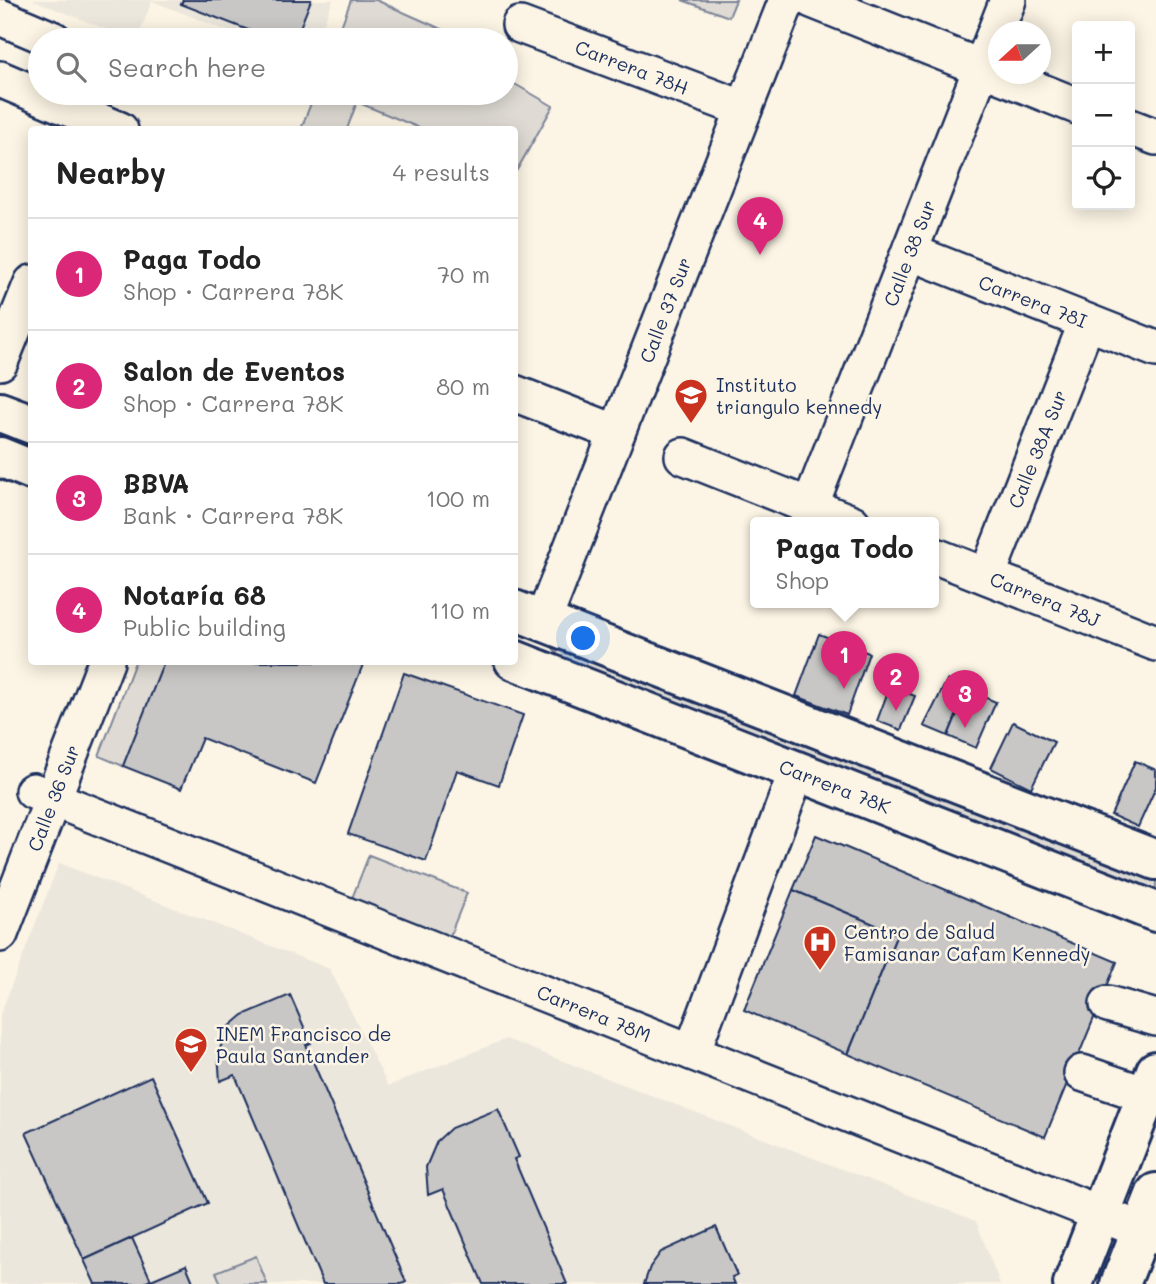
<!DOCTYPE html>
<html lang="en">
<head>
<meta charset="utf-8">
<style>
  body { margin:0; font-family:Mali,sans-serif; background:#f6f6f6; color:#222 }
  .controls { position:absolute; right:21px; top:21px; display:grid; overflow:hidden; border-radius:7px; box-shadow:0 4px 18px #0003 }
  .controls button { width:63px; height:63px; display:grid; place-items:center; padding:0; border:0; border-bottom:2px solid #e0e0e0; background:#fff; color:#222; font:35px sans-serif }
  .compass { position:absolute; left:988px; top:21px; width:63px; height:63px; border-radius:50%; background:#fff; box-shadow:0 4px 18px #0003; rotate:249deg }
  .you { position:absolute; left:584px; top:639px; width:24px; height:24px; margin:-18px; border:5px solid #fff; border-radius:50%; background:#1a73e8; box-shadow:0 0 0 10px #1a73e833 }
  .badge { display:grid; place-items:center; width:46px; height:46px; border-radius:50%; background:#db2777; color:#fff; font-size:23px; font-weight:700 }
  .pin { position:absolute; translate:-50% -58px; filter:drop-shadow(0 2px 4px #0008) }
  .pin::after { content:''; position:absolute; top:37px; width:24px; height:21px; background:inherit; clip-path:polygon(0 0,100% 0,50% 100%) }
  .popup { position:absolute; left:750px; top:517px; width:189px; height:91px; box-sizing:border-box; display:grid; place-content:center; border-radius:7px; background:#fff; filter:drop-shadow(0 2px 5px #0005); font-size:23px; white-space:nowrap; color:#767676 }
  .popup b { font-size:26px; color:#222 }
  .popup::after { content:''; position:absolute; left:50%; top:100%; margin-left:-14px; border:14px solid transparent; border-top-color:#fff }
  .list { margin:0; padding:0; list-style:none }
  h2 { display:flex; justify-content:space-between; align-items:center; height:91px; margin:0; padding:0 28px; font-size:30px }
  h2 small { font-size:23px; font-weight:400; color:#767676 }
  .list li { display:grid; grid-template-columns:46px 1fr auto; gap:21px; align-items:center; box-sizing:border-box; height:112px; padding:0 28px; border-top:2px solid #e0e0e0 }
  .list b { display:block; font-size:26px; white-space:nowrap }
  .list p { margin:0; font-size:23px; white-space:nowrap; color:#767676 }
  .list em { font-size:23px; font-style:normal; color:#767676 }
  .icon { flex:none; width:38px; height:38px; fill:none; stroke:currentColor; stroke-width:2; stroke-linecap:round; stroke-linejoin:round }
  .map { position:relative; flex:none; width:1156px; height:1284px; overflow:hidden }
  .search { position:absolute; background:#fff; box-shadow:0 4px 18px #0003; left:28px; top:28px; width:490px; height:77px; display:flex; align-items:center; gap:18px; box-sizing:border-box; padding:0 24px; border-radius:38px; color:#767676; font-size:26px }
  .panel { position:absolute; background:#fff; box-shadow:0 4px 18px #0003; left:28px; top:126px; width:490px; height:539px; border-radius:7px }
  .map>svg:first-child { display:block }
  .built { fill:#ece7dc }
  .green { fill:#dfdbd4; stroke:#7d8599; stroke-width:2 }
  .building { fill:#c8c7c6; stroke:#1b2f5e; stroke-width:2 }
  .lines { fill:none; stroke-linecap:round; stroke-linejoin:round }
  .minor-casing { stroke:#1b2f5e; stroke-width:40 }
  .major-casing { stroke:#1b2f5e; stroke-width:44 }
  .minor { stroke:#fcf5e5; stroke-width:35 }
  .major { stroke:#fcf5e5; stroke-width:38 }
  .labels { text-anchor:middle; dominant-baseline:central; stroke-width:5; stroke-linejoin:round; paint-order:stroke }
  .street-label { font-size:19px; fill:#1b2f5e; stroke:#fcf5e5 }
  .poi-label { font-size:19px; fill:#1b2f5e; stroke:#fcf5e5; text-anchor:start }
</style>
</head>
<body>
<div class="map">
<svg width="1156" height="1284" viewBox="0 0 1156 1284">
  <rect width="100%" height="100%" fill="#fcf5e5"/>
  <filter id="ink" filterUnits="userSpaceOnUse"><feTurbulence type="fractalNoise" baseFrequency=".0143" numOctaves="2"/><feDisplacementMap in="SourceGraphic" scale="14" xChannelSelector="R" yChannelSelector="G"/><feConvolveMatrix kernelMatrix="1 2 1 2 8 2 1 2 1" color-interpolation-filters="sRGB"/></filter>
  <g filter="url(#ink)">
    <g class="built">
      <path d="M33 0H333L317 40H250L152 1 137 40H133Z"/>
      <path d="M59 863 330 969 388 1086 506 1039 976 1221 1000 1284H0V1015Z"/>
    </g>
    <g class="green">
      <path d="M351 0H376L466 40H336Z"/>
      <path d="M682 0H736L729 17Z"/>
      <path d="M506 79 553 106 517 170 515 169 514 130 422 129 357 102 347 129H301L315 93H506Z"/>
      <path d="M553 648 1156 881V904L571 673Z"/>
      <path d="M135 662H164L123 766 99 756Z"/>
      <path d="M369 855 467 893 446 945 349 906Z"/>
      <path d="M256 1256 267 1284H221L216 1272Z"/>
    </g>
    <g class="building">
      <path d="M183 0H311L295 40H274L181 4Z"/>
      <path d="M819 634 869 653 847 715 796 696Z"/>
      <path d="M164 662H364L316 783 202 738 181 789 123 766Z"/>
      <path d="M404 673 523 715 499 785 457 770 426 861 348 834Z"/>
      <path d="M947 680 967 690 948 736 924 726Z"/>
      <path d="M890 686 915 696 901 730 877 721Z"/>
      <path d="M967 690 996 702 976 748 948 736Z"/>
      <path d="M1013 722 1054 742 1031 788 991 768Z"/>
      <path d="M1135 761 1156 770V787L1138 827 1111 815Z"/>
      <path d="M816 835 1117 962 1045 1137 848 1054 897 934 793 890Z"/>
      <path d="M793 890 897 934 848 1054 744 1010Z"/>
      <path d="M290 995 311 1043 306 1045 406 1282 402 1284H323L235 1075 220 1081 218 1053 229 1027 243 1015Z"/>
      <path d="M151 1076 208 1203 84 1260 26 1133Z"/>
      <path d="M498 1109 519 1157 514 1159 567 1284H483L443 1189 428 1195 426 1167 437 1141 451 1128Z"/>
      <path d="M716 1227 737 1275 732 1277 735 1284H644L650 1267 661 1252Z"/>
      <path d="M132 1238 151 1280 143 1284H95L84 1260Z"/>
      <path d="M186 1265 194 1284H143L151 1280Z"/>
    </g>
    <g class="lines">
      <defs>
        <g id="minor">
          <path d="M812 0 1077 106"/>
          <path d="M0 17 54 40"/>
          <path d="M520 25 744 109"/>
          <path d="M0 79 120 130"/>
          <path d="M1130 127 1156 137"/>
          <path d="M910 252 1156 349"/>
          <path d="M0 362 32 283"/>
          <path d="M514 393 617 433"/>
          <path d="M683 456 852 523"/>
          <path d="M810 506 1008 0"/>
          <path d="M933 555 1156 643"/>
          <path d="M987 576 1087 322"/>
          <path d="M543 621 787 0"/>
          <path d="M33 791 1156 1236"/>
          <path d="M0 934 106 662"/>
          <path d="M1108 1004 1156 1018"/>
          <path d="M692 1052 797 771"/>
          <path d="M1082 1073 1146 1095"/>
        </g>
        <g id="major">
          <path d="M0 412 32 424"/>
          <path d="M0 457 32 470"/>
          <path d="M514 610 1156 860"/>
          <path d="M514 660 1156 912"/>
          <path d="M1073 1284 1156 1071"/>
          <path d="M1120 1284 1156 1193"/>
        </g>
      </defs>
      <use href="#minor" class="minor-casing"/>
      <use href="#major" class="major-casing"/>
      <use href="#minor" class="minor"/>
      <use href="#major" class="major"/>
    </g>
  </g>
  <defs>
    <symbol id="school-pin" viewBox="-11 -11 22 30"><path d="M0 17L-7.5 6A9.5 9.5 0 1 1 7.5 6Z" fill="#c8321e" stroke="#fcf5e5"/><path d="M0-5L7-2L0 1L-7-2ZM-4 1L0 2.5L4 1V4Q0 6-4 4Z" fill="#fff"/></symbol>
    <symbol id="hospital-pin" viewBox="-11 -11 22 30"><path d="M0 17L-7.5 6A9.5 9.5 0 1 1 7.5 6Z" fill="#c8321e" stroke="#fcf5e5"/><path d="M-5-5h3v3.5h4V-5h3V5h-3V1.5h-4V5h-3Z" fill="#fff"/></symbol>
  </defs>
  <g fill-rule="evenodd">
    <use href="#school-pin" x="672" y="376" width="38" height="52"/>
    <use href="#hospital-pin" x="801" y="923" width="38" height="52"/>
    <use href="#school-pin" x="172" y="1025" width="38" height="52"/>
  </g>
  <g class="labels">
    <g class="street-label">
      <text transform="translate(632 67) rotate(21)">Carrera 78H</text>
      <text transform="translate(909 253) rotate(-69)">Calle 38 Sur</text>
      <text transform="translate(1033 301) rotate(21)">Carrera 78I</text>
      <text transform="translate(665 310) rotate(-69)">Calle 37 Sur</text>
      <text transform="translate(1037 449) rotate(-68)">Calle 38A Sur</text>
      <text transform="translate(1045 599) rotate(22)">Carrera 78J</text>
      <text transform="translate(835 786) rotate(21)">Carrera 78K</text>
      <text transform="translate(53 798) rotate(-69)">Calle 36 Sur</text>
      <text transform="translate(594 1013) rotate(22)">Carrera 78M</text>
    </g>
    <g class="poi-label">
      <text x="716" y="384">Instituto<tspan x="716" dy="22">triangulo kennedy</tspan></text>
      <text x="844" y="931">Centro de Salud<tspan x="844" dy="22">Famisanar Cafam Kennedy</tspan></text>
      <text x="216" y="1033">INEM Francisco de<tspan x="216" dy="22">Paula Santander</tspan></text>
    </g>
  </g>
</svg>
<div class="controls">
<button>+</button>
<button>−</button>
<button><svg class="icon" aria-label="locate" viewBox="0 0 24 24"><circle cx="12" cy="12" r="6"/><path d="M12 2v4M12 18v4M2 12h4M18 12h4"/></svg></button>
</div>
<svg class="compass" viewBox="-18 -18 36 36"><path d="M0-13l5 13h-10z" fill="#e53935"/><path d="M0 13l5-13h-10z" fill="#767676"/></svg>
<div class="you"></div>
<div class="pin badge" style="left:844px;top:689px">1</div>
<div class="popup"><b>Paga Todo</b>Shop</div>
<div class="pin badge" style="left:896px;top:711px">2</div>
<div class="pin badge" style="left:965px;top:728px">3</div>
<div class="pin badge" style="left:760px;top:255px">4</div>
<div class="search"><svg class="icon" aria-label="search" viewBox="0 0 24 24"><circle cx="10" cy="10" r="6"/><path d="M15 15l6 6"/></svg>Search here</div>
<section class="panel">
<h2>Nearby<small>4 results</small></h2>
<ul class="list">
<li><span class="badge">1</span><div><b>Paga Todo</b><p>Shop · Carrera 78K</p></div><em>70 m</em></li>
<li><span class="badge">2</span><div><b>Salon de Eventos</b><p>Shop · Carrera 78K</p></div><em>80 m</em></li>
<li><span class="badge">3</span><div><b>BBVA</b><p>Bank · Carrera 78K</p></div><em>100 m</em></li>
<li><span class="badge">4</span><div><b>Notaría 68</b><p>Public building</p></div><em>110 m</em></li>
</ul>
</section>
</div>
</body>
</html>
